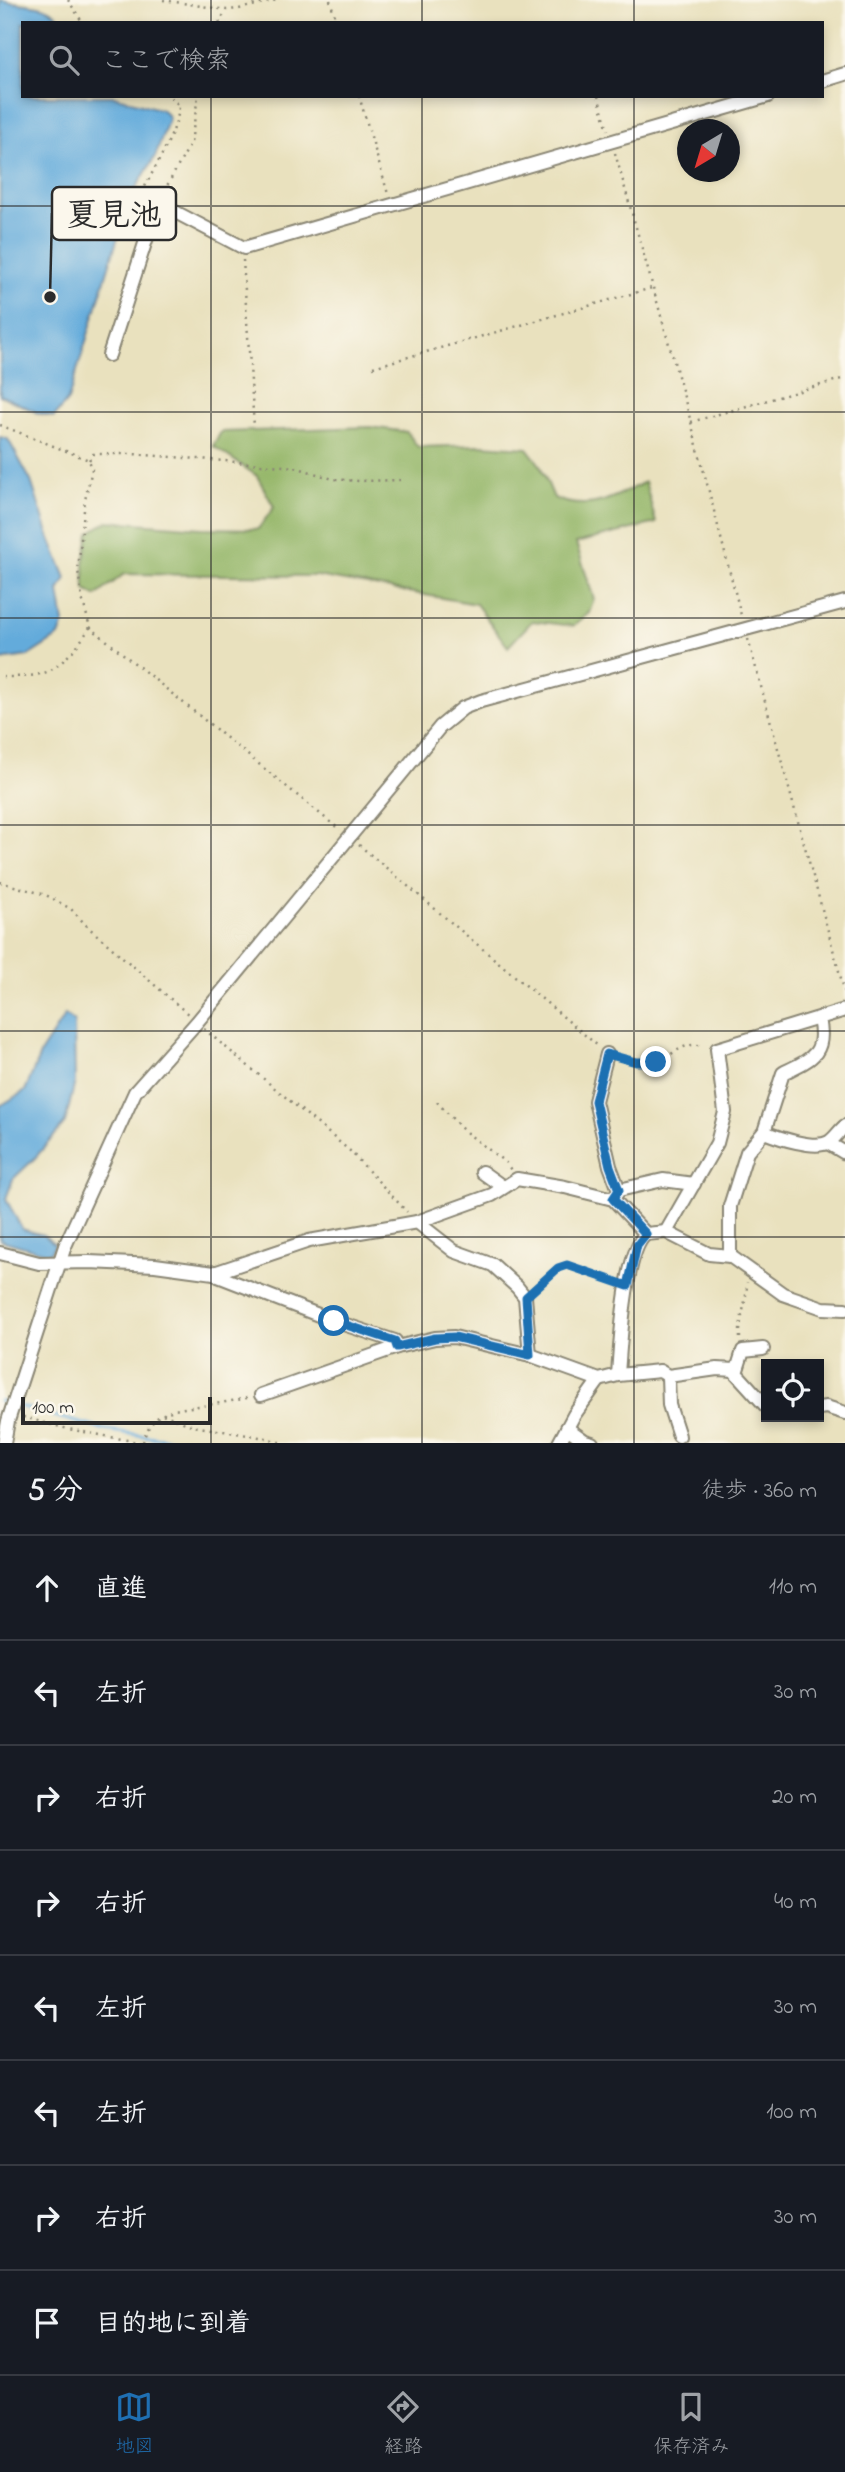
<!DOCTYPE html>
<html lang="ja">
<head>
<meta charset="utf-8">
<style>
  body { margin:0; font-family:"Indie Flower","Klee One",sans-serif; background:#242831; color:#f1f3f6 }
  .controls { position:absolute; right:21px; bottom:21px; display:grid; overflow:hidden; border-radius:0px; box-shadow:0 4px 10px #0003 }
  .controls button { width:63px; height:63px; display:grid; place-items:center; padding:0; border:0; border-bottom:2px solid #363941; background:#171b24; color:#f1f3f6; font:35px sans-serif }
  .compass { position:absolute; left:677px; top:119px; width:63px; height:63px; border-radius:50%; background:#171b24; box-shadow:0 4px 10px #0003; rotate:218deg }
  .scale { position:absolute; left:21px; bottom:18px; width:191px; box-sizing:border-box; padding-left:7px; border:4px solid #2b2b2b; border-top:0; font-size:19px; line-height:24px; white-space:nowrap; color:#2b2b2b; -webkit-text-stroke:5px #fbf7ec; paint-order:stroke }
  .stop { position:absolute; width:21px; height:21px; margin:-16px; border:5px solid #1f6fb2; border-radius:50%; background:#fff }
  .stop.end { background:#1f6fb2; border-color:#fff; box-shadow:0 2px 7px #0008 }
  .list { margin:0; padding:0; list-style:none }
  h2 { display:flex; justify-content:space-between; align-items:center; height:91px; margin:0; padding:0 28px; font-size:30px }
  h2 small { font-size:23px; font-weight:400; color:#9ea1a6 }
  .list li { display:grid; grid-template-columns:46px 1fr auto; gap:21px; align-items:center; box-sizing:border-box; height:105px; padding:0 28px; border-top:2px solid #363941 }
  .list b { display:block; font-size:26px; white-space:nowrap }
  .list em { font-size:23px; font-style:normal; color:#9ea1a6 }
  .icon { flex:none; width:38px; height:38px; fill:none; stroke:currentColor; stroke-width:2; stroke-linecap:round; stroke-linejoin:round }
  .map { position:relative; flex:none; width:845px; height:1443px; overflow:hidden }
  .search { position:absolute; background:#171b24; box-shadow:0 4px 10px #0003; left:21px; right:21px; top:21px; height:77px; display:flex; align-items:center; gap:18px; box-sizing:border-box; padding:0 24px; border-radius:0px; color:#9ea1a6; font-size:26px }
  .sheet { height:931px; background:#171b24 }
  nav { display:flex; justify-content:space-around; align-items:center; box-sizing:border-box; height:98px; border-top:2px solid #363941; background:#171b24; font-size:19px; color:#9ea1a6 }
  nav a { display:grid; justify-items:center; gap:4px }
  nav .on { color:#1f6fb2 }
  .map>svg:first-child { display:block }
  .forest { fill:#96b76a; stroke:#60714a; stroke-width:2 }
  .water { fill:#64abdb; stroke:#486b83; stroke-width:2 }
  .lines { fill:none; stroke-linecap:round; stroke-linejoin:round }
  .stream { stroke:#64abdb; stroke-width:3.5 }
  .street-casing { stroke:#8a8674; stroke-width:16 }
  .path { stroke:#8a8674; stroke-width:2.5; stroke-dasharray:2 5; stroke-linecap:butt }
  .street { stroke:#fff; stroke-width:12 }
  .route { stroke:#1f6fb2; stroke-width:9 }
  .grid { fill:none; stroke:#2b2b2b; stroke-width:2; stroke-opacity:0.55 }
  .leader { fill:none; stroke:#2b2b2b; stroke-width:2.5 }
  .callout-dot { fill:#2b2b2b; stroke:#fbf7ec; stroke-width:2.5 }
  .callout { fill:#fbf7ec; stroke:#2b2b2b; stroke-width:2.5 }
  .callout-label { font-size:32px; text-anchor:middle; font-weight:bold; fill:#2b2b2b }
</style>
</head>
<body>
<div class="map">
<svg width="845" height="1443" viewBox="0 0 845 1443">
  <rect width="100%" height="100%" fill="#fbf7ec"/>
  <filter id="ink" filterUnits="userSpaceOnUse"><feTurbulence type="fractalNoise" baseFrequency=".0143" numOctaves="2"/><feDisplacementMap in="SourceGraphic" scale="14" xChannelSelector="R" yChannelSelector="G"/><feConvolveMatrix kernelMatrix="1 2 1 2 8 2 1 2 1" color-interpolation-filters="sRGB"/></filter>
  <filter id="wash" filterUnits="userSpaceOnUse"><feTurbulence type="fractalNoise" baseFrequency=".00686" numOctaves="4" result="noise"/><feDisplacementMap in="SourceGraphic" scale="28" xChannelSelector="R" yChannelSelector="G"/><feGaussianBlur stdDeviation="1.57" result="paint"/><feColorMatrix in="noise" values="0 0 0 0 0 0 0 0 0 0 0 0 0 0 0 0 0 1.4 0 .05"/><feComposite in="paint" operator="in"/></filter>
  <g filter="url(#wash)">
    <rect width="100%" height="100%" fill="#e9e1be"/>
    <path class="forest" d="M370 427 407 432 418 447 481 445 527 448 540 465 554 498C590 513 613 498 645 482L656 523 576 543 594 599 589 613 573 626 532 621 508 647 476 604 317 576 124 574 96 596 85 590 84 562 89 533 108 521 202 528 258 529 274 507 257 476 213 446 221 432Z"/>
    <g class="water">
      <path d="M0 0C31 7 47 0 64 23H23V96H114L163 110 169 118 155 157 130 198 68 400 54 417 38 413 0 395Z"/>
      <path d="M0 437 8 439 31 481 49 536 66 578 59 591 64 623 59 636 28 656 0 660Z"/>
      <path d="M65 1015 74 1022 75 1082 65 1123 35 1158 13 1179 6 1199 22 1229 43 1235 55 1244 49 1254 0 1240V1106L25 1091 41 1052Z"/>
    </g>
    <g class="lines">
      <path class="stream" d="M0 1401 105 1430 194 1443"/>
    </g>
  </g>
  <g filter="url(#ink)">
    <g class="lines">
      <defs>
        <g id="street">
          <path d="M822 81 845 74"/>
          <path d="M109 355 158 203 244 248 768 96"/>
          <path d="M607 1054 595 1101 610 1166 619 1190"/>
          <path d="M764 1132C779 1138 815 1150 829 1142 835 1138 839 1131 845 1126"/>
          <path d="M828 1143 845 1153"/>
          <path d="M482 1172 503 1187"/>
          <path d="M615 1196 619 1190 663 1180 694 1184"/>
          <path d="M417 1222 454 1251 493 1265 517 1287 525 1297 530 1355"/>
          <path d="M666 1232 717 1143 725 1112 717 1049 845 1010"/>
          <path d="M0 1253 39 1263 89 1262 155 1265 214 1273 309 1241 417 1222 492 1195 517 1179 565 1187 613 1199 646 1234 666 1232 709 1254 730 1256 783 1294 823 1308 845 1309"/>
          <path d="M730 1256V1206L747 1152 764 1132 783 1073C811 1059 827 1054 819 1019"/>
          <path d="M216 1272 218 1276 334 1321 395 1341 397 1347"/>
          <path d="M763 1349 743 1351 736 1373 766 1406"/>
          <path d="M618 1375C620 1347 625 1250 646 1234"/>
          <path d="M668 1376 669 1405 679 1436"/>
          <path d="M261 1395 397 1347 435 1338 454 1337 530 1355 599 1380 618 1375 660 1371 668 1376 717 1369 736 1370"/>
          <path d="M819 1408 826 1407 845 1413"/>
          <path d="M567 1428 585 1441 592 1443"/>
          <path d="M4 1443 8 1421 65 1246 135 1092 197 1022 440 727 463 708 481 701 845 602"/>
          <path d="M559 1443 574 1415 599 1380"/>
        </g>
      </defs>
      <use href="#street" class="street-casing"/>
      <g class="path">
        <path d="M68 0 83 23"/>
        <path d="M163 0 227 10 239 9 277 0"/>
        <path d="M330 0 337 23"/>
        <path d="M219 23 226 11"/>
        <path d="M359 96 388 194"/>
        <path d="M598 96 608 130"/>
        <path d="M615 153 691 422 742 619"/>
        <path d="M164 191 191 143 198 96"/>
        <path d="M139 199C150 174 179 131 179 105L169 96"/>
        <path d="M243 260 254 427"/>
        <path d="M373 367 652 288"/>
        <path d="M691 422 845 378"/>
        <path d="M0 425 89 460 92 469 85 500 78 570 82 598 90 627C82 641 61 668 44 673 31 677 14 677 0 677"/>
        <path d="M89 460 93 454H132L225 461 295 467 333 479 359 481 400 480"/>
        <path d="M90 627 340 830"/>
        <path d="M748 639 845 993"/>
        <path d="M359 845 598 1046"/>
        <path d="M0 882 46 895 71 909 88 927 189 1015"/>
        <path d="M204 1029 350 1151 407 1212"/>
        <path d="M618 1057C630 1061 645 1066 657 1061 676 1054 683 1041 704 1046"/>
        <path d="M437 1102 462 1129 506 1163 511 1170"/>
        <path d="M535 1289 558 1267 567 1265 615 1281"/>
        <path d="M740 1338C739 1319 747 1302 747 1282"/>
        <path d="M163 1414 193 1426 266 1438 283 1443"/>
        <path d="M23 1417 68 1429 143 1443"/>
        <path d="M143 1442C151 1406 184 1409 214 1404 226 1402 239 1400 251 1397"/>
      </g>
      <use href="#street" class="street"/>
    </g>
  </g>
  <g class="lines" filter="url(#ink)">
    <path class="route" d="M334 1321 395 1341 397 1347 435 1338 454 1337 530 1355 526 1297 558 1268 567 1265 628 1286 637 1245 646 1234 613 1199 619 1190 610 1166 595 1101 607 1054 636 1062H656"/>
  </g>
  <path class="grid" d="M211 0V23M422 0V23M634 0V23M211 96V1443M422 96V1443M634 96V1443M0 206H845M0 412H845M0 618H845M0 825H845M0 1031H845M0 1237H845"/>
  <path class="leader" d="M50 297L52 213"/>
  <circle class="callout-dot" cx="50" cy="297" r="7"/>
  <rect class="callout" x="52" y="187" width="124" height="53" rx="7"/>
  <g class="callout-label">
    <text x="114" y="225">夏見池</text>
  </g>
</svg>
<div class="controls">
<button><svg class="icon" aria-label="locate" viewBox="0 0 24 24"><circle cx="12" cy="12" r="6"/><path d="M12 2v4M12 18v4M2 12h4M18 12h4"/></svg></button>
</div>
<svg class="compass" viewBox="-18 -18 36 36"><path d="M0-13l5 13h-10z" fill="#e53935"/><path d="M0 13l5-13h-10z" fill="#9ea1a6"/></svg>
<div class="scale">100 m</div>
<div class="stop" style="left:334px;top:1321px"></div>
<div class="stop end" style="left:656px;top:1062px"></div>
<div class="search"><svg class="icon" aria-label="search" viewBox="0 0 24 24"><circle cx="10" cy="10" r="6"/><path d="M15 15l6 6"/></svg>ここで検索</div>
</div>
<section class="sheet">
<h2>5 分<small>徒歩 · 360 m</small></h2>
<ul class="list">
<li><svg class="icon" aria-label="ahead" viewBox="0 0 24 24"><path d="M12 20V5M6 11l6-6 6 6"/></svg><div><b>直進</b></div><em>110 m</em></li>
<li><svg class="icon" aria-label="left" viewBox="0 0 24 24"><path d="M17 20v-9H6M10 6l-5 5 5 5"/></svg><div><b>左折</b></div><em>30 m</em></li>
<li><svg class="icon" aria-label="right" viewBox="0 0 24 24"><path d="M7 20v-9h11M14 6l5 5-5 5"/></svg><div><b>右折</b></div><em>20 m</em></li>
<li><svg class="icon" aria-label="right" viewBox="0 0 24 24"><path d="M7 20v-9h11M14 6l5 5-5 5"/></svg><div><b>右折</b></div><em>40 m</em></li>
<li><svg class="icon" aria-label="left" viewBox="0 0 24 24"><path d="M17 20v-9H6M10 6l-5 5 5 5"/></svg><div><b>左折</b></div><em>30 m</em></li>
<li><svg class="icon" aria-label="left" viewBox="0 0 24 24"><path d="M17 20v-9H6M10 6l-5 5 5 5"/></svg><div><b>左折</b></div><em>100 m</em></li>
<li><svg class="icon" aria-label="right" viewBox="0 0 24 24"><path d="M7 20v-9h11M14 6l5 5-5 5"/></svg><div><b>右折</b></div><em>30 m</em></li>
<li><svg class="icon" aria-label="arrive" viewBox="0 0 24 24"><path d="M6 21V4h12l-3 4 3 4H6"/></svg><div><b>目的地に到着</b></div></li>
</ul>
</section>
<nav>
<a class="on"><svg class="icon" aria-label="map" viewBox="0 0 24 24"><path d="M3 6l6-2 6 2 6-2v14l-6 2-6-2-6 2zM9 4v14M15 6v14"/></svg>地図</a>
<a><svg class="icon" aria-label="directions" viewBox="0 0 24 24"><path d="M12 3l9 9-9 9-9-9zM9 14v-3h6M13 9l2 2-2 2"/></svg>経路</a>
<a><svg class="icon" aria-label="saved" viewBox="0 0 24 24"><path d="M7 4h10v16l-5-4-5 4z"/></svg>保存済み</a>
</nav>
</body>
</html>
